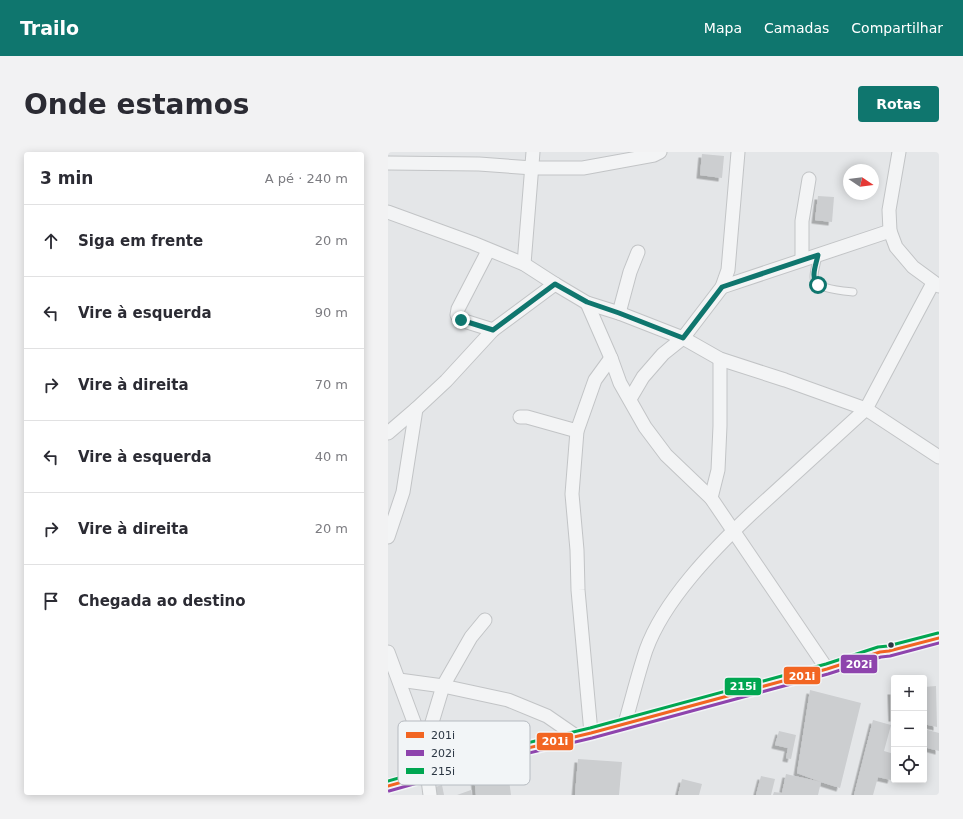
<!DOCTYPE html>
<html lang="pt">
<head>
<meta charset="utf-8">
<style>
  body { margin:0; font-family:"DejaVu Sans",sans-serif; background:#f2f2f3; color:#2b2b33 }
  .controls { position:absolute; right:12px; bottom:12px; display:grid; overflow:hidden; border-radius:4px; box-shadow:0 2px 10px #0003 }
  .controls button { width:36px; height:36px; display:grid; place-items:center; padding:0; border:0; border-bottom:1px solid #e1e1e2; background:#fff; color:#2b2b33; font:20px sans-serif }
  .compass { position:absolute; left:455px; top:12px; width:36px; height:36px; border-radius:50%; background:#fff; box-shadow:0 2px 10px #0003; rotate:103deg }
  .stop { position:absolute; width:12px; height:12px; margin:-9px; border:3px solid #0f766e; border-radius:50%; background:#fff }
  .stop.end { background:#0f766e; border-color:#fff; box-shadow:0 1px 4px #0008 }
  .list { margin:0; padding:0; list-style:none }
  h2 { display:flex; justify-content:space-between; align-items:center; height:52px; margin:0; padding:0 16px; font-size:17px }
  h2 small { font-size:13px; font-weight:400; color:#7c7c81 }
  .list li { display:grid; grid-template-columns:26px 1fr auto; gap:12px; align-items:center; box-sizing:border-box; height:72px; padding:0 16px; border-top:1px solid #e1e1e2 }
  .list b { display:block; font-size:15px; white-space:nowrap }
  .list em { font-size:13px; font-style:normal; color:#7c7c81 }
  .icon { flex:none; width:22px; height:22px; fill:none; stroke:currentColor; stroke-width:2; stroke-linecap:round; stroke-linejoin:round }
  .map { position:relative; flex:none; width:551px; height:643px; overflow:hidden; border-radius:4px }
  header { display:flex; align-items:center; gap:24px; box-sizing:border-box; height:56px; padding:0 20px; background:#0f766e; color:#fff }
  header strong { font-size:19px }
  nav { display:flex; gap:22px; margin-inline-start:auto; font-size:14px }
  .intro { display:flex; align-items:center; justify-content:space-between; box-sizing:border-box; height:96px; padding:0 24px }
  h1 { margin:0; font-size:28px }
  .button { padding:10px 18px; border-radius:4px; background:#0f766e; color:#fff; font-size:14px; font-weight:700 }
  main { display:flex; gap:24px; padding:0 24px }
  aside { flex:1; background:#fff; border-radius:4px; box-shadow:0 2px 10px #0003 }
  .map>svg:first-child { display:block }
  .building { fill:#ccced0; filter:url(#shadow) }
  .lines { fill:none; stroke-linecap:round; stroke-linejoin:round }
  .service-casing { stroke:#c2c4c6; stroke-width:9 }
  .minor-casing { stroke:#c2c4c6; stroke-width:15 }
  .service { stroke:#f3f4f5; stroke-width:7 }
  .minor { stroke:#f3f4f5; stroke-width:13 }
  .bus-1-casing { stroke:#f2f5f7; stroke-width:6 }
  .bus-2-casing { stroke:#f2f5f7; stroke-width:6 }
  .bus-3-casing { stroke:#f2f5f7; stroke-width:6 }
  .bus-1 { stroke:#f26522; stroke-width:3 }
  .bus-2 { stroke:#8e44ad; stroke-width:3 }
  .bus-3 { stroke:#00a651; stroke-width:3 }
  .route { stroke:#0f766e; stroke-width:5 }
  .bus-dot { fill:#2a3542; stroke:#f2f5f7; stroke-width:1.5 }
  .key { fill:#f2f5f7; stroke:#b6bbc1; stroke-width:1 }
  .key-label { font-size:11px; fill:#2a3542 }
  .line-badge { stroke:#f2f5f7; stroke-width:1.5 }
  .badge-label { font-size:11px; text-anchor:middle; font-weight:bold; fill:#fff }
</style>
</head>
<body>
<header>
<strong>Trailo</strong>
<nav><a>Mapa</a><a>Camadas</a><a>Compartilhar</a></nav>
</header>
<div class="intro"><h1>Onde estamos</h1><a class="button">Rotas</a></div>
<main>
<aside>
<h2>3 min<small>A pé · 240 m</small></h2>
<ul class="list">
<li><svg class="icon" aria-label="ahead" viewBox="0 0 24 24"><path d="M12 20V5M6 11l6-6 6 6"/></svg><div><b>Siga em frente</b></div><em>20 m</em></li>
<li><svg class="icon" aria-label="left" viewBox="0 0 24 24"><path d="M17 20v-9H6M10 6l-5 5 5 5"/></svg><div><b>Vire à esquerda</b></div><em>90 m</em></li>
<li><svg class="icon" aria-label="right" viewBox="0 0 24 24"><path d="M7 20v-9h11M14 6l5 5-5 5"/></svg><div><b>Vire à direita</b></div><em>70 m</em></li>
<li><svg class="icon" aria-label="left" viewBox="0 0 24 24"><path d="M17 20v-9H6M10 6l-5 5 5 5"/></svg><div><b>Vire à esquerda</b></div><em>40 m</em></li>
<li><svg class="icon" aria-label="right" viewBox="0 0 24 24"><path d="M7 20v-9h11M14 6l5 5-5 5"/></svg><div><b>Vire à direita</b></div><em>20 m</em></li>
<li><svg class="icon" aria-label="arrive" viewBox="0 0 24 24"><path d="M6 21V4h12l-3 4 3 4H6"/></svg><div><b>Chegada ao destino</b></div></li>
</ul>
</aside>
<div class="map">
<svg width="551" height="643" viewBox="0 0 551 643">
  <defs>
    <filter id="shadow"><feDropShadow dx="-3.5" dy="3.5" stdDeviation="0" flood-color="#0004"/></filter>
  </defs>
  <rect width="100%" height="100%" fill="#e4e6e8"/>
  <g class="building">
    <path d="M314 2 336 4 334 26 312 23Z"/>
    <path d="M430 44 446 45 444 70 427 68Z"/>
    <path d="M548 534 549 575 536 572V535Z"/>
    <path d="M422 538 473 551 452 636 433 630 430 643H385L386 640 394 641 398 622 433 630 409 621Z"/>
    <path d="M503 539H506V566H504Z"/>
    <path d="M485 568 503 573 496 599 506 602 504 608H506V614L503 628 490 625 485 643H466Z"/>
    <path d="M536 577 551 581V599L536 595Z"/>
    <path d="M391 579 408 583 403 607 398 606 400 596 387 593Z"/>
    <path d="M190 607 234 610 231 643H187Z"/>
    <path d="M120 620 123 643H88L86 624Z"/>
    <path d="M373 624 387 627 383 643H368Z"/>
    <path d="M294 627 314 632 311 643H290Z"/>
    <path d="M54 633 56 643H45L44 636Z"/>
    <path d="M83 638 84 643H69Z"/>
  </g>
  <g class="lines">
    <defs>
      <path id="service" d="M430 103C429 110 426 118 426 125 426 137 455 139 465 140"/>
      <g id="minor">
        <path d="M511 0 501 58 502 79 508 95 525 115 551 134"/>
        <path d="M0 11 91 12 145 16H195L266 3 272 0"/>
        <path d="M0 60 85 91 136 112 167 132 199 151 231 161 295 186 332 207 397 228 478 257 551 305"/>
        <path d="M100 99 70 157 69 163 73 168 105 178"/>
        <path d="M414 108V69L421 27"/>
        <path d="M136 112 145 0"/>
        <path d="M334 135 502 79"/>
        <path d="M199 151 223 206 232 231 257 275 278 303 323 346 439 517"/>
        <path d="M231 161 242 120 250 100"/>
        <path d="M242 247 255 225 275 202 295 186 334 135 340 118 350 0"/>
        <path d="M132 265H139L189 279"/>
        <path d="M0 281 28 257 58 229 105 178 167 132"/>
        <path d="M323 346 330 318 332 274V207"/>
        <path d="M0 385 15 340 28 257"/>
        <path d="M0 500 36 597 42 643"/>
        <path d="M11 528 55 534 120 548 159 564 188 584"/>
        <path d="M237 571C244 547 250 522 258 498 276 448 325 398 363 362L478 257 545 131"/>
        <path d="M203 581 190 438 189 398 184 342 189 279 207 228 223 206"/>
        <path d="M36 597 55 534 83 485 97 468"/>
        <path d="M0 634 106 604 203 581 439 517 492 500 501 499 551 486"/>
      </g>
    </defs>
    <use href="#service" class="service-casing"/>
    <use href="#minor" class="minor-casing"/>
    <use href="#service" class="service"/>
    <use href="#minor" class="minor"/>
    <defs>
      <path id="bus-1" d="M0 634 106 604 203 581 439 517 492 500 501 499 551 486"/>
      <path id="bus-2" d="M1 639 107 609 204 586 440 522 493 505 502 504 551 491"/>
      <path id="bus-3" d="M0 629 105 599 202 576 438 512 490 495 500 494 550 481"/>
    </defs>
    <use href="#bus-1" class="bus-1-casing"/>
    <use href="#bus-2" class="bus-2-casing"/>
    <use href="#bus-3" class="bus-3-casing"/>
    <use href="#bus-1" class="bus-1"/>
    <use href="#bus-2" class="bus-2"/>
    <use href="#bus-3" class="bus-3"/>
  </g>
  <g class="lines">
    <path class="route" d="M73 168 105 178 167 132 199 150 231 161 295 186 334 135 430 103C428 113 422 126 430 133"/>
  </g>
  <circle class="bus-dot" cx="503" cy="493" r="3.5"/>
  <rect x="10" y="569" width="132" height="64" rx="6" class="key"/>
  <rect x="18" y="580" width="18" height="6" fill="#f26522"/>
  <rect x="18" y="598" width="18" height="6" fill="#8e44ad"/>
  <rect x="18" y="616" width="18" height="6" fill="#00a651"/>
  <g class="key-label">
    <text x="43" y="587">201i</text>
    <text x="43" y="605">202i</text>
    <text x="43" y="623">215i</text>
  </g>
  <g class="line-badge">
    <rect x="452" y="502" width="38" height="20" rx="4" fill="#8e44ad"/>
    <rect x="395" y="514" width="38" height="19" rx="4" fill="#f26522"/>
    <rect x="336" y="525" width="38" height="19" rx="4" fill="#00a651"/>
    <rect x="148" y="580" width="38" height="19" rx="4" fill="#f26522"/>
  </g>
  <g class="badge-label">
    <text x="471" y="516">202i</text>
    <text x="414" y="528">201i</text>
    <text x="355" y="538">215i</text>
    <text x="167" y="593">201i</text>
  </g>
</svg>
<div class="controls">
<button>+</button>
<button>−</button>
<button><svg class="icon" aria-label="locate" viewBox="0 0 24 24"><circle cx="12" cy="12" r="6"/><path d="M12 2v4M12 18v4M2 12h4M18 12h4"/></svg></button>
</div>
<svg class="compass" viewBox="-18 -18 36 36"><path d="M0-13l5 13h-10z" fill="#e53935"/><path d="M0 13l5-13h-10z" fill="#7c7c81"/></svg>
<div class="stop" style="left:430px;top:133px"></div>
<div class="stop end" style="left:73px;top:168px"></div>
</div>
</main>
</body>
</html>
